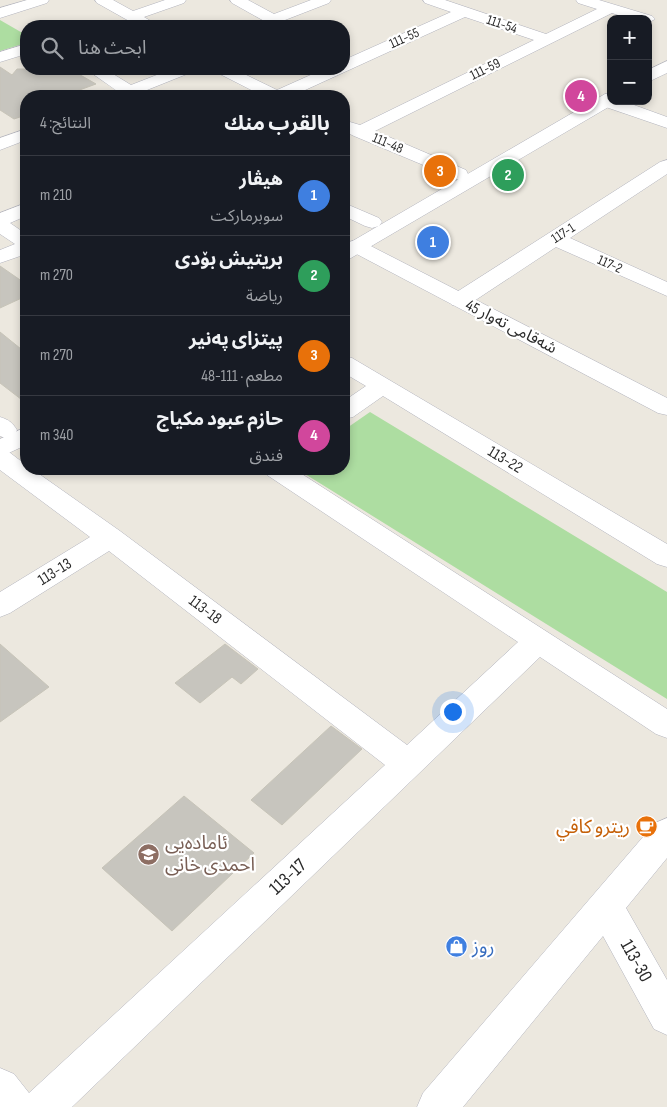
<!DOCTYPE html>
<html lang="ar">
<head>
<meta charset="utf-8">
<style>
  body { margin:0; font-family:"Sofia Sans Condensed","Noto Sans Arabic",sans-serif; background:#20242c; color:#f1f3f6; direction:rtl }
  .controls { position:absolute; right:15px; top:15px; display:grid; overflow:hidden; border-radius:10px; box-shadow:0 2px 8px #0003 }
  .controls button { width:45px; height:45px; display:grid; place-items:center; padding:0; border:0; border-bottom:1px solid #363941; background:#171b24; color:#f1f3f6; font:25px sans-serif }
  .you { position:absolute; left:452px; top:711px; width:18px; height:18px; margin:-12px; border:4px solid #fff; border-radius:50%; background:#1a73e8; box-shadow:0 0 0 8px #1a73e833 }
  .badge { display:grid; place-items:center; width:32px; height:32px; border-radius:50%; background:#d93025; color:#fff; font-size:16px; font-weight:700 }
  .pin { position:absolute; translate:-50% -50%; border:2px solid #fff; box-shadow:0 1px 5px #0006 }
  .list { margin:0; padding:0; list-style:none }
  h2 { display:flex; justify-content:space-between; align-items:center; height:65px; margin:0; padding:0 20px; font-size:21px }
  h2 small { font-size:16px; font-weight:400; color:#9ea1a6 }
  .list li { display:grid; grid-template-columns:32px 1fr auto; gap:15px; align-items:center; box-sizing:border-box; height:80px; padding:0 20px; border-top:1px solid #363941 }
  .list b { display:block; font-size:19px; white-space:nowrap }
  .list p { margin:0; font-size:16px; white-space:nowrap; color:#9ea1a6 }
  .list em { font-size:16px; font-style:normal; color:#9ea1a6 }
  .icon { flex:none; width:28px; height:28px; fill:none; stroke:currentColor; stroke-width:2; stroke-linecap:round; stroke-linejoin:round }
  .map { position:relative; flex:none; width:667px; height:1107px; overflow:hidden; direction:ltr }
  .search { position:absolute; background:#171b24; box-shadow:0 2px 8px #0003; left:20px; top:20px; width:330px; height:55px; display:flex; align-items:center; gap:12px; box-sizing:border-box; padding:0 18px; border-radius:20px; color:#9ea1a6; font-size:19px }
  .panel { position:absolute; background:#171b24; box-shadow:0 2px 8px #0003; left:20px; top:90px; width:330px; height:385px; border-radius:20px; direction:rtl }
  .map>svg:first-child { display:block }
  .green { fill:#addda1 }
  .building { fill:#c7c5be; stroke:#c7c4b8 }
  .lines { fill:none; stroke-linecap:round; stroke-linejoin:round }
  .minor-casing { stroke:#b2b3bd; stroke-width:1 }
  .tertiary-casing { stroke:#b2b3bd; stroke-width:1 }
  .secondary-casing { stroke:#b2b3bd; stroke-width:1 }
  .minor { fill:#fff; fill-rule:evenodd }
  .tertiary { fill:#fff; fill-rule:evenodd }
  .secondary { fill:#fff; fill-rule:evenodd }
  .labels { text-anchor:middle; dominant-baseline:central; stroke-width:4.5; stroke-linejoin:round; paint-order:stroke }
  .far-street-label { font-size:14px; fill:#2b2b2b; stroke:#fff }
  .street-label { font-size:16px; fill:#2b2b2b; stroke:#fff }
  .near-food-label { font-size:19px; fill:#c56008; stroke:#fff; text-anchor:end }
  .near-education-label { font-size:19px; fill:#785e54; stroke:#fff; text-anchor:start }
  .near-street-label { font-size:19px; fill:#2b2b2b; stroke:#fff }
  .near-shop-label { font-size:19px; fill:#366cbe; stroke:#fff; text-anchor:start }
</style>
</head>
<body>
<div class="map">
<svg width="667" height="1107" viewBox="0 0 667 1107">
  <rect width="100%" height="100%" fill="#ece8df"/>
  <g class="green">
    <path d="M0 20 26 35V43L0 51Z"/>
    <path d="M370 412 667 592V699L297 469H344V430Z"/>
  </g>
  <g class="building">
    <path d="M0 67 12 75 17 69H70L96 84 63 96H26V115L14 119 0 110Z"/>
    <path d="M0 266 26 284V296L0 308Z"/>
    <path d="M0 332 26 353V403L0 383Z"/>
    <path d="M0 644 49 687 0 722Z"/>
    <path d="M225 644 258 669 241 684 232 677 200 703 175 683Z"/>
    <path d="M331 726 362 749 282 825 251 800Z"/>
    <path d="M184 796 254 853 172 931 102 868Z"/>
  </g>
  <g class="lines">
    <defs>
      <g id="minor">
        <path d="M27 0H49L47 3 0 18V8Z"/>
        <path d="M95 0H113L133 11 165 0H186L184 3 144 17 154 23 156 26H138L97 3Z"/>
        <path d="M230 0H248L274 14 311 0H331L329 3 285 20 291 26H273L232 3Z"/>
        <path d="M423 0H445L546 34 597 9 578 3 576 0H599L652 16 655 19 648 23V19H630L612 13 375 131 466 170 468 174 466 178 459 180 354 136 344 131V123L350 122 360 125 534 40 465 17 292 96H263L216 72 214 69H234L277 90 324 69H344V60L451 12 425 3Z"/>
        <path d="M26 44V54L0 62V52Z"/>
        <path d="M86 69H105L131 85 172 69H194L192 72 132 96H110L112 92 117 91Z"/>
        <path d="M606 96 611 97V101H623L667 117V128L600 105 597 101 600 97Z"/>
        <path d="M26 129V140L0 150V138Z"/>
        <path d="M667 160V174L570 238 667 282V296L556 247 468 305 460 306 452 305 449 300 452 295 660 162Z"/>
        <path d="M26 203V216L10 223 26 234V254L0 263V250L15 244 0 234V213Z"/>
        <path d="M344 203 379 218 382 222 379 226 372 228 365 226 344 216Z"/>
        <path d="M344 356 352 358 667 544V567L657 564 383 396 353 417 344 419V401L366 386 344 373Z"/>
        <path d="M0 417C9 420 12 422 17 430L14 436 5 438 0 436Z"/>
        <path d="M0 450 9 452 26 465V469H32L120 531 407 745 518 642 267 475 263 469H294L667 709V738L656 734 540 657 72 1107H0V1068L14 1074 29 1093 385 765 109 551 10 613 0 617V592L90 537 0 470Z"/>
        <path d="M667 818V858L626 908 667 980V1035L654 1029 603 936 463 1107H417L423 1093 655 823Z"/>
      </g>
      <path id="tertiary" d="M356 240 363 242 667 398V415L658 413 349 250 346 246 349 242Z"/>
      <g id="secondary">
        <path d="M667 61V73L648 82V70Z"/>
        <path d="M611 93V101L617 102 351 258 344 260V246L605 94Z"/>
        <path d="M26 427V445L0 457V439Z"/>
      </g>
    </defs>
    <use href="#minor" class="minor-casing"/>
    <use href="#tertiary" class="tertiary-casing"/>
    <use href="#secondary" class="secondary-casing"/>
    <use href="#minor" class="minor"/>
    <use href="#tertiary" class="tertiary"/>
    <use href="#secondary" class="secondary"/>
  </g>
  <defs>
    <symbol id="cafe-disc" viewBox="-11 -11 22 22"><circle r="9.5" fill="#e8710a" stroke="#fff"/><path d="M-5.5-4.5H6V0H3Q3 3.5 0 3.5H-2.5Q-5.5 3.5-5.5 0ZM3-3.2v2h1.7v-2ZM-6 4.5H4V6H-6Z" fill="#fff"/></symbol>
    <symbol id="school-disc" viewBox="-11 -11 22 22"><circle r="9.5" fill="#8d6e63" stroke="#fff"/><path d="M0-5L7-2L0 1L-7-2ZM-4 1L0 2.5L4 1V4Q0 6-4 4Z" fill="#fff"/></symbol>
    <symbol id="shop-disc" viewBox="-11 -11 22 22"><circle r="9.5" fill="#3f7fe0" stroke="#fff"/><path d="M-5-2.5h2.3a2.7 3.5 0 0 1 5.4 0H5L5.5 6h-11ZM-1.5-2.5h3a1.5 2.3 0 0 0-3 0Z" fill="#fff"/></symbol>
  </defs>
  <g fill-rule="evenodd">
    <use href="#cafe-disc" x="634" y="814" width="25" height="25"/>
    <use href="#school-disc" x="136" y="842" width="25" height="25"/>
    <use href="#shop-disc" x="444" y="934" width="25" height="25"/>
  </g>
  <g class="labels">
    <g class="far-street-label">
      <text transform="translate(502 24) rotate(19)">111-54</text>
      <text transform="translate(404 38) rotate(-24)">111-55</text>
      <text transform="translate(485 69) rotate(-26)">111-59</text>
      <text transform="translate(388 143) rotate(23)">111-48</text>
      <text transform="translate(563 233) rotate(-33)">117-1</text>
      <text transform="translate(610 264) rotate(24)">117-2</text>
    </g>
    <g class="street-label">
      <text transform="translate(511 327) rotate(27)">شەقامی تەوار 45</text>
      <text transform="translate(505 460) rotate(31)">113-22</text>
      <text transform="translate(55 572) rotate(-32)">113-13</text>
      <text transform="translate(205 610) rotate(37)">113-18</text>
    </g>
    <g class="near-food-label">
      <text x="630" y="827">ريترو كافي</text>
    </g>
    <g class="near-education-label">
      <text x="165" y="843">ئامادەیی<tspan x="165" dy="22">احمدی خانی</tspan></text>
    </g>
    <g class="near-street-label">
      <text transform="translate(288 877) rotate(-43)">113-17</text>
      <text transform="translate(636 961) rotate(61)">113-30</text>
    </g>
    <g class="near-shop-label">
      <text x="472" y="947">روز</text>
    </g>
  </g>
</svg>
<div class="controls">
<button>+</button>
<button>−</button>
</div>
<div class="you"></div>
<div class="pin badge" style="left:433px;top:242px;background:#3f7fe0">1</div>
<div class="pin badge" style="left:508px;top:175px;background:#2e9e5b">2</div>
<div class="pin badge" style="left:440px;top:171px;background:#e8710a">3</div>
<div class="pin badge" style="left:581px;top:96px;background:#d1479c">4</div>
<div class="search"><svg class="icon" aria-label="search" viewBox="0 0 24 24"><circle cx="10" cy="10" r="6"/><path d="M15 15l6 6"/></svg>ابحث هنا</div>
<section class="panel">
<h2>بالقرب منك<small>النتائج: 4</small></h2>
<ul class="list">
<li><span class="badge" style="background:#3f7fe0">1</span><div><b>هيڤار</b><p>سوبرماركت</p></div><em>210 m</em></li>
<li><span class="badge" style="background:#2e9e5b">2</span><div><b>بریتیش بۆدی</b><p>رياضة</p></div><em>270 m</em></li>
<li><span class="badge" style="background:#e8710a">3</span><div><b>پیتزای پەنیر</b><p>مطعم · 111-48</p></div><em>270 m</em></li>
<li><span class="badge" style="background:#d1479c">4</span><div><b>حازم عبود مكياج</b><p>فندق</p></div><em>340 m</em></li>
</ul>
</section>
</div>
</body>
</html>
